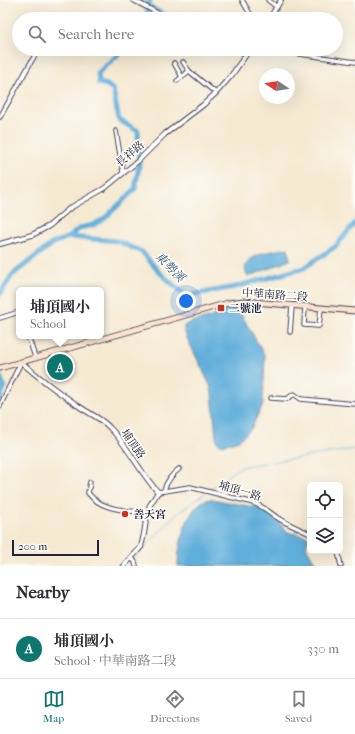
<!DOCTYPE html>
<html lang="en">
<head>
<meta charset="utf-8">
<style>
  body { margin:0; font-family:"IM FELL French Canon","Noto Serif TC",serif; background:#f7f7f7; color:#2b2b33 }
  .controls { position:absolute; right:12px; bottom:12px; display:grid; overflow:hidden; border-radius:6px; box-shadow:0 4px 16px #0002 }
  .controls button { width:36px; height:36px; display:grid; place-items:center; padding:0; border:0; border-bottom:1px solid #e1e1e2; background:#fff; color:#2b2b33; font:20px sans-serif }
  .compass { position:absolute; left:259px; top:68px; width:36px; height:36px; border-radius:50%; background:#fff; box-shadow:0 4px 16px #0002; rotate:282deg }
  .scale { position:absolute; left:12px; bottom:10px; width:87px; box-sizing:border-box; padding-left:4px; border:2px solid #22223b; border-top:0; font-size:11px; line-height:14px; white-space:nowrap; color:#22223b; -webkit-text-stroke:3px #fdfcf7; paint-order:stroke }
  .you { position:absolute; left:186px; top:301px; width:14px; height:14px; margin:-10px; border:3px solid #fff; border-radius:50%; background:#1a73e8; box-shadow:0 0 0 6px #1a73e833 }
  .badge { display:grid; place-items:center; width:26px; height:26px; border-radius:50%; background:#0f766e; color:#fff; font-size:13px; font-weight:700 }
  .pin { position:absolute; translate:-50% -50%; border:2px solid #fff; box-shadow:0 1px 4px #0006 }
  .popup { position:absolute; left:16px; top:287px; width:88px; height:52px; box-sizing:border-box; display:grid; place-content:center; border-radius:6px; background:#fff; filter:drop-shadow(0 1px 3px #0005); font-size:13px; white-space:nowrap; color:#7c7c81 }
  .popup b { font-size:15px; color:#2b2b33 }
  .popup::after { content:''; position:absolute; left:50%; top:100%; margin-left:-8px; border:8px solid transparent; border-top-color:#fff }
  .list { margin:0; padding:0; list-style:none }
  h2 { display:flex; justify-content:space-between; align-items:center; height:52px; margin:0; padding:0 16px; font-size:17px }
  h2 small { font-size:13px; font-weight:400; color:#7c7c81 }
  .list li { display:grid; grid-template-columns:26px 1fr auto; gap:12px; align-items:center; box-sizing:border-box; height:60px; padding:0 16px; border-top:1px solid #e1e1e2 }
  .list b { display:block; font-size:15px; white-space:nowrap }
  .list p { margin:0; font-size:13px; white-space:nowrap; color:#7c7c81 }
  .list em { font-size:13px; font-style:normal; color:#7c7c81 }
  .icon { flex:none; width:22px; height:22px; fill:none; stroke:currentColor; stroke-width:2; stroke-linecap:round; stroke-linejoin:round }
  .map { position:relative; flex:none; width:355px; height:566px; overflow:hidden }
  .search { position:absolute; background:#fff; box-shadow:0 4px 16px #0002; left:12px; right:12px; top:12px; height:44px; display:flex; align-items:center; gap:10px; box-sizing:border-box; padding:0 14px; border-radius:22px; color:#7c7c81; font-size:15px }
  .sheet { height:112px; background:#fff }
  nav { display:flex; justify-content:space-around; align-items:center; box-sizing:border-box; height:56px; border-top:1px solid #e1e1e2; background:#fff; font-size:11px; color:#7c7c81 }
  nav a { display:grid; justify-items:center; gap:2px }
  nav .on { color:#0f766e }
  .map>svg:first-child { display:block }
  .water { fill:#61aeda; stroke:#42688a }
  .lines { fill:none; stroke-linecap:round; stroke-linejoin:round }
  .stream { stroke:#61aeda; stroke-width:1 }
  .canal { stroke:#61aeda; stroke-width:3 }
  .river { stroke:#61aeda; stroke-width:5 }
  .minor-casing { stroke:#424052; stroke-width:5.5 }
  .tertiary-casing { stroke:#424052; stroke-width:6 }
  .secondary-casing { stroke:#424052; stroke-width:7 }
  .minor { stroke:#fff; stroke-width:3.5 }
  .tertiary { stroke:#fff; stroke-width:4 }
  .secondary { stroke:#fde4d1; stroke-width:5 }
  .poi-dot { fill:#c8321e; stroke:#fdfcf7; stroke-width:1.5 }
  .labels { text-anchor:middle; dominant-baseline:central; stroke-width:3.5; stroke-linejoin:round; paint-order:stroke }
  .street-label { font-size:11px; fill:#22223b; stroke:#fdfcf7 }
  .poi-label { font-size:11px; font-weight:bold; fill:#22223b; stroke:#fdfcf7; text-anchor:start }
  .water-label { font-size:12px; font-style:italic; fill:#3b5a7b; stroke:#fdfcf7 }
</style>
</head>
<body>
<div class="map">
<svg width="355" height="566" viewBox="0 0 355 566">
  <rect width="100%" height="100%" fill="#fdfcf7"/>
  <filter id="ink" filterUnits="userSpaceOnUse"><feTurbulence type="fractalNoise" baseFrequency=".025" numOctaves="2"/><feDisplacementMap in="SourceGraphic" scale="8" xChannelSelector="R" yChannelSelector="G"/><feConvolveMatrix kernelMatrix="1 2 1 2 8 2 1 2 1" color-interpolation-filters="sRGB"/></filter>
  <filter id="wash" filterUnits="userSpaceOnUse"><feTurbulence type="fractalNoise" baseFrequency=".012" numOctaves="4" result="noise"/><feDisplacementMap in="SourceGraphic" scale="16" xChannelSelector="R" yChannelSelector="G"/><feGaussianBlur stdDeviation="0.9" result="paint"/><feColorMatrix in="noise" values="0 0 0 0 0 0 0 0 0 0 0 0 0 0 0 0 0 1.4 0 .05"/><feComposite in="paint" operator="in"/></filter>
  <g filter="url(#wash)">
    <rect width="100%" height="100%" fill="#f5e9d2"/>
    <g class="water">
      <path d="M288 248 290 260 248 277C235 255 274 251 288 248Z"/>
      <path d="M234 307H237L265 356 263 404 251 429 239 440 222 445 218 443 216 437 212 394 210 385 187 338 184 330V326C192 320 202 321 211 317 220 313 222 309 234 307Z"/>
      <path d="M212 499 264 509 275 518 287 532 309 537 306 547 317 566H178C178 546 185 513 203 501 205 500 209 499 212 499Z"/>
    </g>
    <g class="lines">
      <g class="stream">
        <path d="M271 462 355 449"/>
        <path d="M211 489 237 469 246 466 265 463"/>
        <path d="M135 558 173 517 205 493"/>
        <path d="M127 566 132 561"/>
      </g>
      <g class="canal">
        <path d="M139 0 174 19"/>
        <path d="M285 49 327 56"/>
      </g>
      <g class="river">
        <path d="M146 19 150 0"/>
        <path d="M69 237 80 228 93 225 104 219 135 189 139 166 138 131 119 120 113 90 107 85 99 83 98 73 124 49"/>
        <path d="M0 294 12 275 53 243 69 237 117 241 142 252 159 272 186 296 235 287 304 268 336 246 355 223"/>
        <path d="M0 376 4 387 0 399"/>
      </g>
    </g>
  </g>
  <g filter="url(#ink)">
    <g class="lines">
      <defs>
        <g id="minor">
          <path d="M133 0 169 19"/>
          <path d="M242 0 253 19"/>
          <path d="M268 0 277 7"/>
          <path d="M266 49 355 62"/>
          <path d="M183 62 189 71 216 93"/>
          <path d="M174 63 182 77"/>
          <path d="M177 81 189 71"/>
          <path d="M0 117 35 55"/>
          <path d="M116 131 123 172"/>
          <path d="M305 307 304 325 319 326 321 308"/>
          <path d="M0 318 19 312"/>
          <path d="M290 332 292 306"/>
          <path d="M28 336 35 357"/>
          <path d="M271 398 287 399 294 394 301 399 355 404"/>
          <path d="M0 406 21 362"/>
          <path d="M90 482 88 493C102 511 126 510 147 513"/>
          <path d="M164 490C167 481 171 475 179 469"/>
          <path d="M158 492 190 487 250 502C265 506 269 513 281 520 290 525 300 529 310 534"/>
          <path d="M338 551 341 566"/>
          <path d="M132 558 135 562 136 566"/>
        </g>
        <g id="tertiary">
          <path d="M269 19 281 0"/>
          <path d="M0 244 32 235 49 226 70 208 105 188 138 161 165 134 203 105 216 93 231 76 250 49"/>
          <path d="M21 362C39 378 58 392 77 405 88 413 101 418 110 428 129 447 140 473 158 492L150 505 147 513 144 534 141 547 124 566"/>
        </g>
        <path id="secondary" d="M0 368 228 303 244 301 355 311"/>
      </defs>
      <use href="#minor" class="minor-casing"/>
      <use href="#tertiary" class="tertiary-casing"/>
      <use href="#secondary" class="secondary-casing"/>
      <use href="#minor" class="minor"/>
      <use href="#tertiary" class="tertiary"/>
      <use href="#secondary" class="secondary"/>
    </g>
  </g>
  <g class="poi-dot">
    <rect x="217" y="304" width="8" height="8" rx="2"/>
    <circle cx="125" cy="514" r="4"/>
  </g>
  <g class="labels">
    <g class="street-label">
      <text transform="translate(130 154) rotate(-41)">長祥路</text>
      <text transform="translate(275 295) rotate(4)">中華南路二段</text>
      <text transform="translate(133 444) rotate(55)">埔頂路</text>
      <text transform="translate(240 491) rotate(16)">埔頂一路</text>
    </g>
    <g class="poi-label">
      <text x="229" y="308">二號池</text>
      <text x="133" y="514">善天宮</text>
    </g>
    <g class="water-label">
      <text transform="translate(170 267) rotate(45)">東勢溪</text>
    </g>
  </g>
</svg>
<div class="controls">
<button><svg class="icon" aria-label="locate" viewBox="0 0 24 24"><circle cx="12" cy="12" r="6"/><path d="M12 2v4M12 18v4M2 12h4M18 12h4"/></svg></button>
<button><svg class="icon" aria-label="layers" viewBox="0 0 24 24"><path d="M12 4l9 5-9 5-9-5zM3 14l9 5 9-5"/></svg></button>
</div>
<svg class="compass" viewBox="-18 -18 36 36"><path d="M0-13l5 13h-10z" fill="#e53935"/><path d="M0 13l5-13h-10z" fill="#7c7c81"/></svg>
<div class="scale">200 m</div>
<div class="you"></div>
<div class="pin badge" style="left:60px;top:367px">A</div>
<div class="popup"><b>埔頂國小</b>School</div>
<div class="search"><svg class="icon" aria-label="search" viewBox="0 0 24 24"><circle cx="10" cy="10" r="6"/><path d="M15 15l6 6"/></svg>Search here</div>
</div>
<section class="sheet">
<h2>Nearby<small></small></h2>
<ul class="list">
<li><span class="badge">A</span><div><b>埔頂國小</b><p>School · 中華南路二段</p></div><em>330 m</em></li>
</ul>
</section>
<nav>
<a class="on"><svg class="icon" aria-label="map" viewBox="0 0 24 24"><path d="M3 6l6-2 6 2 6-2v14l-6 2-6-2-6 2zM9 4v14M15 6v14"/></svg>Map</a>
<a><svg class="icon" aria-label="directions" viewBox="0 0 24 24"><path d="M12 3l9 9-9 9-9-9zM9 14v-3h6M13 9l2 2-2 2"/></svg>Directions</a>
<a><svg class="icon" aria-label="saved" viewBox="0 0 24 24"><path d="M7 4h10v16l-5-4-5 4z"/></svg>Saved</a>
</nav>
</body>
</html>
